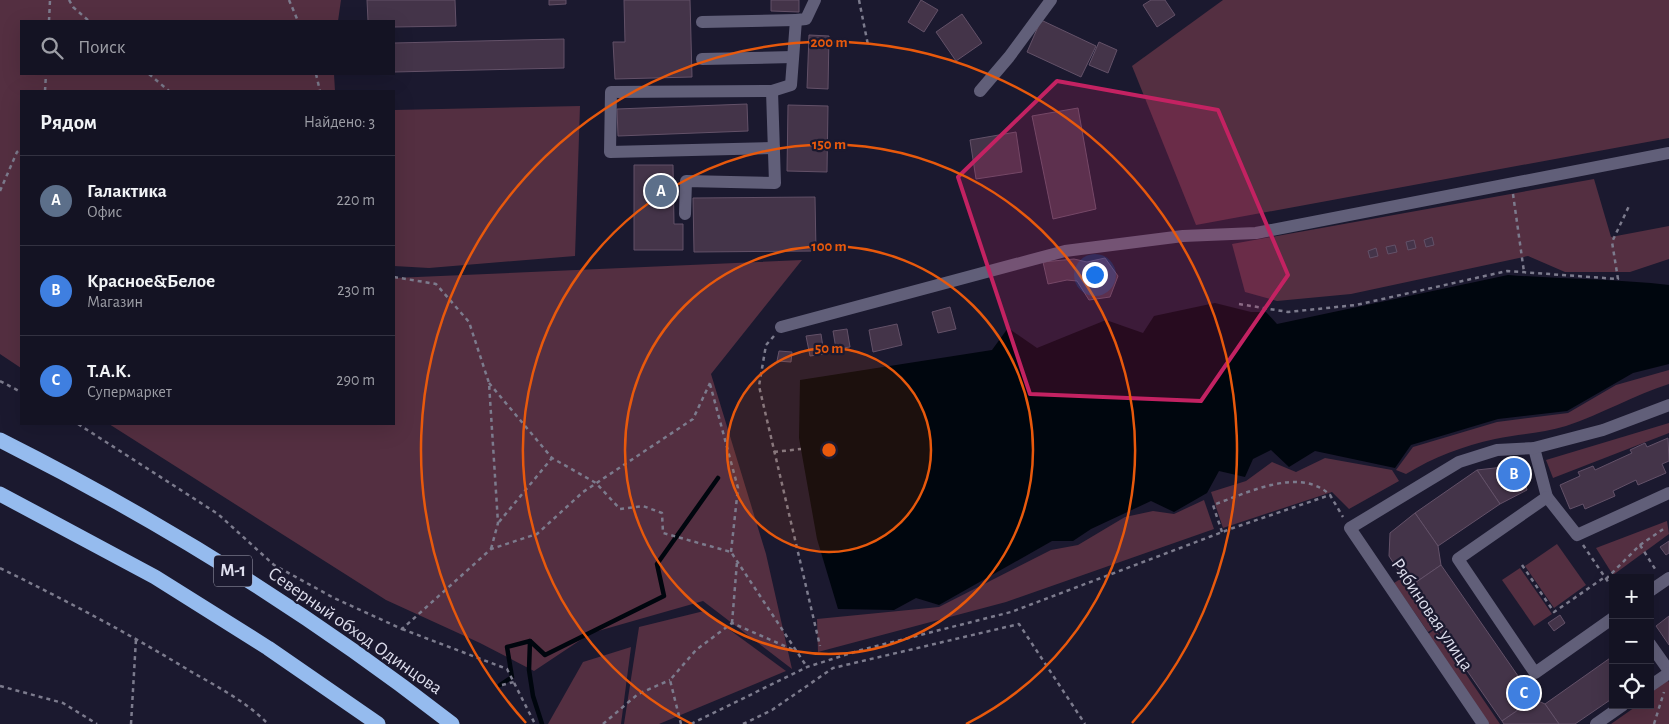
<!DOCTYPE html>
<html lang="ru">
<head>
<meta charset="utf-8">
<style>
  body { margin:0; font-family:"Alegreya Sans",sans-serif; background:#1d1c2b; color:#f1f3f6 }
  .controls { position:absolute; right:15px; bottom:15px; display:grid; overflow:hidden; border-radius:0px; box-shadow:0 5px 20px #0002 }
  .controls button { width:45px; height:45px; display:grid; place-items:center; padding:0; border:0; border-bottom:1px solid #333241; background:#141323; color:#f1f3f6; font:25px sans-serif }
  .you { position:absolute; left:1094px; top:274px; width:18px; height:18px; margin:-12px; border:4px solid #fff; border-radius:50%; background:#1a73e8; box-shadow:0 0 0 8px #1a73e833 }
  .badge { display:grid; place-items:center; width:32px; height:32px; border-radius:50%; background:#ea580c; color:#fff; font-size:16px; font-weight:700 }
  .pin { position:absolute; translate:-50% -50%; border:2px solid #fff; box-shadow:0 1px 5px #0006 }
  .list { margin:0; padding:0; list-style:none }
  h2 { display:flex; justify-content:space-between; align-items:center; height:65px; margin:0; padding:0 20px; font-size:21px }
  h2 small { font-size:16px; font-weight:400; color:#9d9ea6 }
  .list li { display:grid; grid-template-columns:32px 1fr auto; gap:15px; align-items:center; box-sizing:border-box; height:90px; padding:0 20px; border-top:1px solid #333241 }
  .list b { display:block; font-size:19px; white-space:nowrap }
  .list p { margin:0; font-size:16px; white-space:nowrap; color:#9d9ea6 }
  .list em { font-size:16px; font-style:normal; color:#9d9ea6 }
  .icon { flex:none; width:28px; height:28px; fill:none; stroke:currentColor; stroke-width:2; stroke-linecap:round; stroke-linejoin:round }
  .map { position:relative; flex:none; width:1669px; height:724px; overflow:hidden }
  .search { position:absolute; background:#141323; box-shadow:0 5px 20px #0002; left:20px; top:20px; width:375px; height:55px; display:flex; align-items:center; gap:12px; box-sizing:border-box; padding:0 18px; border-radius:0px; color:#9d9ea6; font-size:19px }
  .panel { position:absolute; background:#141323; box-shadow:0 5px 20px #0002; left:20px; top:90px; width:375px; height:335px; border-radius:0px }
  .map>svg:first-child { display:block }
  .green { fill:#542f41 }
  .water { fill:#00060e }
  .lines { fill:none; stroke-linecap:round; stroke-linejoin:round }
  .stream { stroke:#00060e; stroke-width:4.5 }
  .building { fill:#443449; stroke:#635168 }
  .path { stroke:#7c7b8d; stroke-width:2.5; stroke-dasharray:4 4; stroke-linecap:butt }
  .minor { stroke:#615f79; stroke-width:12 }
  .highway { stroke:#95bbee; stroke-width:15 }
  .marked { fill:#c32262; fill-opacity:0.2; stroke:#c32262; stroke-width:4; stroke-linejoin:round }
  .ring { fill:none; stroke:#e8590c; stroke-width:2.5 }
  .labels { text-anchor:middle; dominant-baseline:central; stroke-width:4.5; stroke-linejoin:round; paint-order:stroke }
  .shield { fill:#1b192f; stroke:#a3a2b3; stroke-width:1 }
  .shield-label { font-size:18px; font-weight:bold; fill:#ddddec }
  .street-label { font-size:19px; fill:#ddddec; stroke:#1b192f }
  .centre { fill:#e8590c; stroke:#1b192f; stroke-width:2.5 }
  .ring-label { font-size:15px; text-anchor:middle; font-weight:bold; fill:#e8590c; stroke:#1b192f; stroke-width:4.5; stroke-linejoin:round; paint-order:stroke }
</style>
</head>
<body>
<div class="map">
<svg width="1669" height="724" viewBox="0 0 1669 724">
  <rect width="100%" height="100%" fill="#1b192f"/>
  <g class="green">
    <path d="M0 0H341L338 21H21V74H334L335 91H21V368L0 354Z"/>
    <path d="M1223 0H1669V138L1196 225 1132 66Z"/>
    <path d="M580 106 575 256 429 268 394 266V110Z"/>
    <path d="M1594 179 1611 237 1669 226V259L1630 272H1565L1528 256 1351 294 1277 301 1245 292 1232 244Z"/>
    <path d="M802 260 711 374 766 554 792 669 703 601 591 633 534 671 480 643 386 600 109 424H394V278Z"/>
    <path d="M1669 370V384C1634 395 1602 414 1566 426 1543 433 1519 434 1495 439 1463 446 1434 457 1406 474L1396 470 1413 447 1497 422 1568 413 1616 385Z"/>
    <path d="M1669 423V433L1553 478 1546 460Z"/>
    <path d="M1325 458 1392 470 1399 481 1349 509 1332 492 1223 528 1211 492 1246 481 1272 462 1296 472Z"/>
    <path d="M1204 500 1214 529 1006 602 818 652 817 619 939 607 1051 550 1078 545 1125 517 1153 511 1174 514Z"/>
    <path d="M1667 521 1669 534 1613 575 1596 548Z"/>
    <path d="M1557 544 1586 585 1554 608 1525 566Z"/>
    <path d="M1520 568 1552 614 1534 626 1502 580Z"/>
    <path d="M1402 578 1436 627 1428 632 1394 583Z"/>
    <path d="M704 611 786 671 659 724H624L639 627Z"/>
    <path d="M1435 629 1500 724H1487L1427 635Z"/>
    <path d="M631 647 621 724H548L583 662Z"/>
    <path d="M1666 678 1669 682V724H1611L1638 705H1650V690Z"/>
  </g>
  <path class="water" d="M1508 275C1562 279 1615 279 1669 285V364L1633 373 1567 411 1498 419 1411 445 1395 468 1315 451 1289 467 1271 450 1253 459 1245 477 1219 471 1207 493 1174 512 1151 501 1091 529 1073 541H1052L939 605 916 598 894 610 838 609 817 539 799 438 800 380 992 350 1008 328 1037 348 1106 320 1143 333 1154 316 1215 303 1251 312H1266L1277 324Z"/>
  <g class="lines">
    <g class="stream">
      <path d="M530 641 529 670 533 696 542 724"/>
      <path d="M500 685 512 677 507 647 530 641 545 655 664 596 657 564 718 478"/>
    </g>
  </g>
  <g class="building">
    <path d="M367 0H455L456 26 394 27V21H368Z"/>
    <path d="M549 0H566V4L549 5Z"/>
    <path d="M624 0H690L692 77 615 79 613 42H625Z"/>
    <path d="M771 0H799V12L771 11Z"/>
    <path d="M921 0 938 10 924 32 908 22Z"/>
    <path d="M1151 0H1165L1175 15 1157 27 1143 5Z"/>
    <path d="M962 14 982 43 956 61 936 32Z"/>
    <path d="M1041 20 1096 46 1081 77 1027 52Z"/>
    <path d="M809 35 829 36 828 89 807 88Z"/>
    <path d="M564 39V68L394 72V43Z"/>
    <path d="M1099 42 1117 50 1108 73 1089 65Z"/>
    <path d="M747 104 748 131 618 136 617 109Z"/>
    <path d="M788 105 828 106 827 172 787 171Z"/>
    <path d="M1078 108 1096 209 1053 219 1032 116Z"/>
    <path d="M1016 132 1022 172 976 179 970 140Z"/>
    <path d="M634 165H673L674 224H683V250H634Z"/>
    <path d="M815 197 816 251 694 252 693 198Z"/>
    <path d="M1432 237 1434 245 1426 247 1424 240Z"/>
    <path d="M1414 240 1416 248 1408 250 1406 242Z"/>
    <path d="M1395 245 1397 252 1388 254 1386 247Z"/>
    <path d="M1376 248 1378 256 1370 258 1368 251Z"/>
    <path d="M1105 258 1118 276 1110 297 1089 300 1077 281 1067 280 1048 284 1043 262 1074 259 1087 262Z"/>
    <path d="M950 307 956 329 938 333 932 312Z"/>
    <path d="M897 324 902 345 873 352 869 330Z"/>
    <path d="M847 329 850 347 836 349 833 331Z"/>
    <path d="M821 334 824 354 810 356 806 336Z"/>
    <path d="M779 351 792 352 791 362 777 361Z"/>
    <path d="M1668 438 1669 461 1662 464 1666 473 1638 485 1636 480 1613 491 1615 496 1585 509 1583 504 1570 509 1560 485 1580 476 1578 472 1593 466 1595 470 1632 453 1630 450 1645 443 1647 447Z"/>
    <path d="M1521 465 1527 490 1500 504 1477 470Z"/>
    <path d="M1477 470 1500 504 1438 546 1415 513Z"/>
    <path d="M1415 513 1438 546 1441 565 1409 587 1389 556 1390 533Z"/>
    <path d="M1669 541V553L1666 555 1660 547Z"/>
    <path d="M1441 565 1534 699 1502 721 1409 587Z"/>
    <path d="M1560 615 1565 623 1554 631 1548 623Z"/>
    <path d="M1669 616V645L1656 626Z"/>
    <path d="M1613 656V698L1575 724H1559L1545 704Z"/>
    <path d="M1534 699 1545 704 1559 724H1504L1502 721Z"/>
  </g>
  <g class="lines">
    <g class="path">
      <path d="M69 0 73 7 89 21"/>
      <path d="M289 0 298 21"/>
      <path d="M859 0 868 45"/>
      <path d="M49 21 50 0"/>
      <path d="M149 74 169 91"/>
      <path d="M316 74 320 91"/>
      <path d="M45 91 46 74"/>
      <path d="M0 191 17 152 21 149"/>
      <path d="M1513 194 1524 272"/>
      <path d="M394 277 436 284 469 322 489 383 498 523 491 549"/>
      <path d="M1239 304 1288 312 1356 305 1507 271 1618 279 1612 242 1629 206"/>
      <path d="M774 336 766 345 759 386 820 646"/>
      <path d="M0 381 21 392"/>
      <path d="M489 383 552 458 596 483 620 509 643 506 662 513 663 533 731 552 807 667"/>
      <path d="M710 384 738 488 731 552"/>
      <path d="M78 424 218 514 274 565 334 598 402 629 491 549 537 534 583 492 693 419 710 383"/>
      <path d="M774 452 801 449"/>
      <path d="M499 522 552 458"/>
      <path d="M1222 532 1213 505C1247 493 1300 466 1330 495"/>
      <path d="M1583 545 1613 589"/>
      <path d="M1640 545 1657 572"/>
      <path d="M1522 565 1554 612 1605 577"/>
      <path d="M0 568C65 600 128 633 190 671 216 686 247 702 268 724"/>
      <path d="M1606 579 1640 545 1665 528"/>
      <path d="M732 623 737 562"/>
      <path d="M402 629 507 669 535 724"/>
      <path d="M502 685 514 682"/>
      <path d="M0 686 63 703 97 724"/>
      <path d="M131 724 136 639"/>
      <path d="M603 724 638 694 670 680"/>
      <path d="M681 724 670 680 696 650 732 623 796 651"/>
      <path d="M691 724 807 667 861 650 1011 612 1233 528 1330 495 1343 517"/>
      <path d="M743 724 772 710 833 668 1019 624 1085 724"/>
      <path d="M1654 724 1664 692"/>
    </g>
    <g class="minor">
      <path d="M702 22 796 20"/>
      <path d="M702 59 793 57"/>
      <path d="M772 91 611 92 610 152 774 148"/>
      <path d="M980 91 1009 57 1051 0"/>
      <path d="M685 214 686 181 775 183 772 91 791 85 796 20 806 19 815 0"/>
      <path d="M781 327 1065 251 1183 236 1256 233 1669 153"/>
      <path d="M1534 448 1547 497 1577 535 1669 493"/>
      <path d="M1547 497 1458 559 1535 673 1613 618"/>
      <path d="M1650 591 1669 578"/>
      <path d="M1650 644 1669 671"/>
      <path d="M1650 686 1669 673"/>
      <path d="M1483 724 1350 528 1459 462 1497 450 1534 448 1603 430 1669 405"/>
      <path d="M1596 724 1623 705"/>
    </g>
    <g class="highway">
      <path d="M0 440C159 520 311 614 452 724"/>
      <path d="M0 494 155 577 268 648 378 724"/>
    </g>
  </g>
  <path class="marked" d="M1057 81 1218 110 1288 275 1201 401 1030 394 958 177Z"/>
  <circle cx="829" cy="450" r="102" fill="#e8590c" fill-opacity=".12"/>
  <g class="ring">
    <circle cx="829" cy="450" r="102"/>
    <circle cx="829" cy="450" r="204"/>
    <path d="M692 724A306 306 0 1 1 966 724"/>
    <path d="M526 723A408 408 0 1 1 1132 723"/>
  </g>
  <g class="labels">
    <rect class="shield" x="214" y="555.5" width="38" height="31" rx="4"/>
    <g class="shield-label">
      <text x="233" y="571">М-1</text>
    </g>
    <g class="street-label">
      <text transform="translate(1432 615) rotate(56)">Рябиновая улица</text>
      <text transform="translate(355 631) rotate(35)">Северный обход Одинцова</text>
    </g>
  </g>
  <circle cx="829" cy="450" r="8" class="centre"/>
  <g class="ring-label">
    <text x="829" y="47">200 m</text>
    <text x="829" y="149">150 m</text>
    <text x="829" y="251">100 m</text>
    <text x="829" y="353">50 m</text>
  </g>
</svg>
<div class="controls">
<button>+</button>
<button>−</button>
<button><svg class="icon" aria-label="locate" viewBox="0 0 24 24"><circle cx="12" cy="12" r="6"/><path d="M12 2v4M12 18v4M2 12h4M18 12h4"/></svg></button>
</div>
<div class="you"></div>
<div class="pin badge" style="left:661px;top:191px;background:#5c6f8a">A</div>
<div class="pin badge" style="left:1514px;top:474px;background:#3f7fe0">B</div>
<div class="pin badge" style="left:1524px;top:693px;background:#3f7fe0">C</div>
<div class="search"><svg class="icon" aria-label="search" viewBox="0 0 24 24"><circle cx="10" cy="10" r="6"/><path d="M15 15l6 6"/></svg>Поиск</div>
<section class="panel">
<h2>Рядом<small>Найдено: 3</small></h2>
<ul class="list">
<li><span class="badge" style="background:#5c6f8a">A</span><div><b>Галактика</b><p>Офис</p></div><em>220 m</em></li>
<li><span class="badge" style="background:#3f7fe0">B</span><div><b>Красное&amp;Белое</b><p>Магазин</p></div><em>230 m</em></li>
<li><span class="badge" style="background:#3f7fe0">C</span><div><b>Т.А.К.</b><p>Супермаркет</p></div><em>290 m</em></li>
</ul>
</section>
</div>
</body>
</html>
